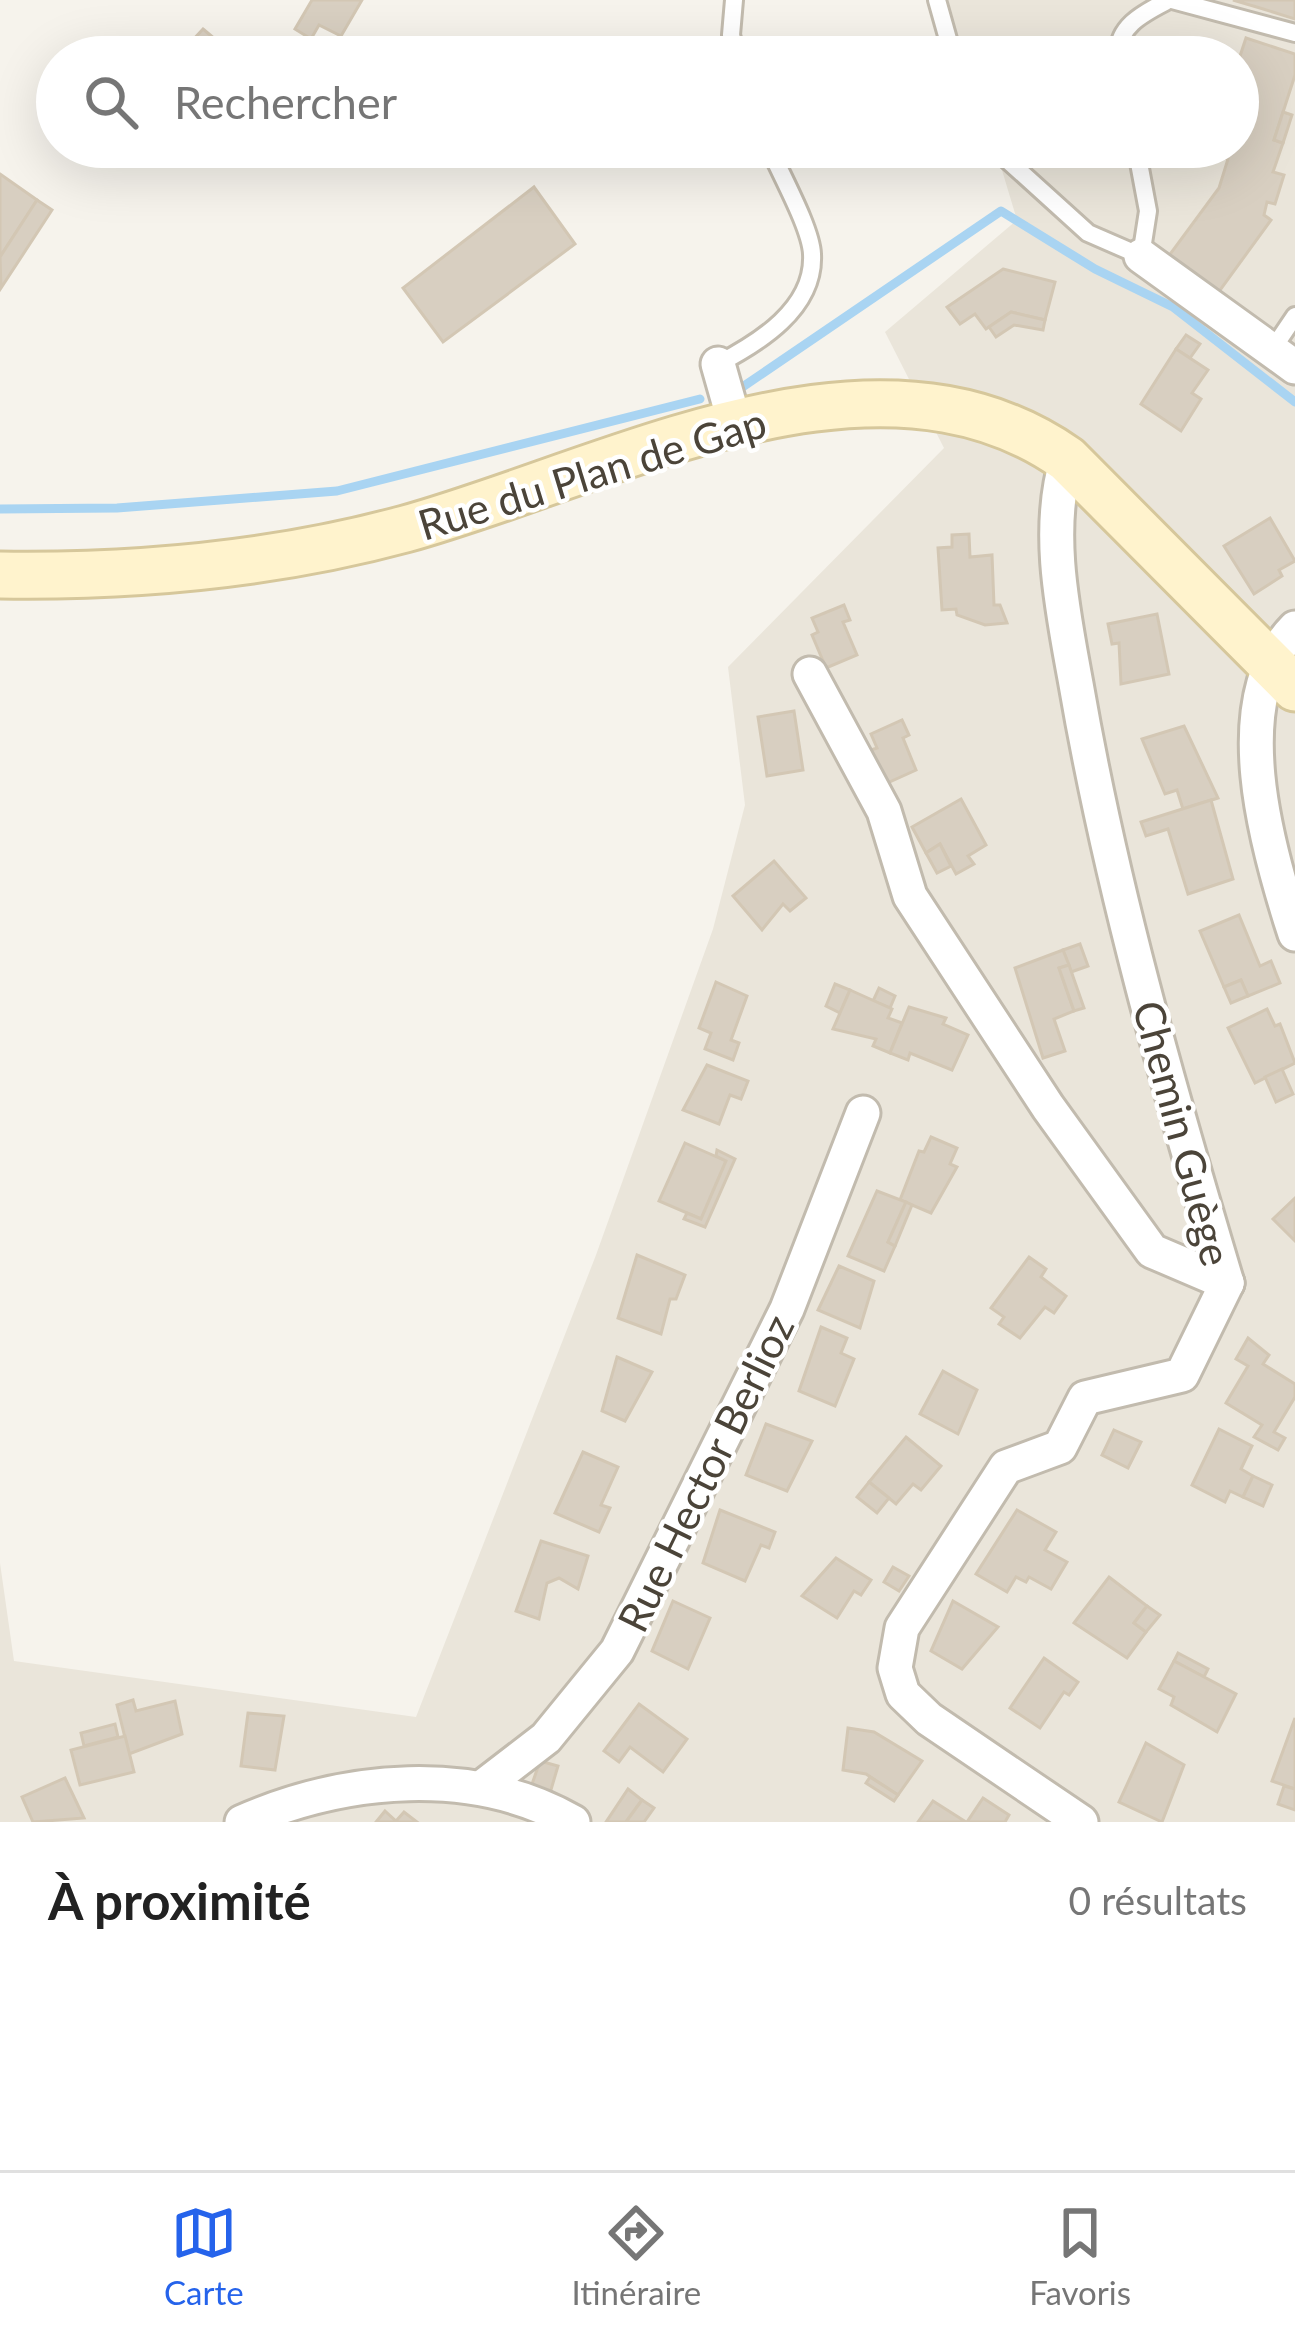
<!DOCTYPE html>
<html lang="fr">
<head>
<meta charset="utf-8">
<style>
  body { margin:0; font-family:Lato,sans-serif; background:#f2f2f2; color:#222 }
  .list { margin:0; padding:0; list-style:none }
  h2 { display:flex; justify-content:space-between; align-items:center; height:156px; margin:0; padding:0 48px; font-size:51px }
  h2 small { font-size:39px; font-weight:400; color:#767676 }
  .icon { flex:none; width:66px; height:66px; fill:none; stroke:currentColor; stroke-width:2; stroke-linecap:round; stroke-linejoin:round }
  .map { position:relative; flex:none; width:1295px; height:1822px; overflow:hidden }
  .search { position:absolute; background:#fff; box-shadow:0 12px 48px #0002; left:36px; right:36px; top:36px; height:132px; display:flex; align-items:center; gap:30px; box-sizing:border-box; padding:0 42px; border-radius:66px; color:#767676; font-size:45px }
  .sheet { height:348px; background:#fff }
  nav { display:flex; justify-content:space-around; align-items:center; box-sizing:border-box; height:168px; border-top:3px solid #e0e0e0; background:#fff; font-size:33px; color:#767676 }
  nav a { display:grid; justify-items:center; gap:6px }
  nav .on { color:#2563eb }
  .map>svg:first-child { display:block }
  .residential { fill:#eae5da }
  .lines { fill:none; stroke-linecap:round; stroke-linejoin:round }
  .stream { stroke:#a9d4f2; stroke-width:9 }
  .building { fill:#d8cfc1; stroke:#d3c7b4; stroke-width:3 }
  .service-casing { stroke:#c2bbae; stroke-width:22 }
  .minor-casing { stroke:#c2bbae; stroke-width:39 }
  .secondary-casing { stroke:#d6c79b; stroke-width:51 }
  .service { stroke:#fff; stroke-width:16 }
  .minor { stroke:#fff; stroke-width:33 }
  .secondary { stroke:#fff3cd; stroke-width:45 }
  .labels { text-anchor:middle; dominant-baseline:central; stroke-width:9; stroke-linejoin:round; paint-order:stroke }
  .street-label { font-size:42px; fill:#4b4439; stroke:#fff }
</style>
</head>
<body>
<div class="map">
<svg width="1295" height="1822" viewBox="0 0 1295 1822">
  <rect width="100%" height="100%" fill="#f6f3ec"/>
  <path class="residential" d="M939 0H1295V1822H0V1563L14 1661 416 1717 596 1255 713 929 745 805 728 667 944 448 885 332 1017 220 995 147H1238V57H963Z"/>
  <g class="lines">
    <g class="stream">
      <path d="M741 388 1001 211 1095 269 1173 307 1295 402"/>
      <path d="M0 509 117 508 337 491 700 399"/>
    </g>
  </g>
  <g class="building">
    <path d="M312 0H362L341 36 319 25 311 39 295 29Z"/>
    <path d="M1233 0H1295V19L1260 8Z"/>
    <path d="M203 29 233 54 230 57H177Z"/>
    <path d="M1246 38 1295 54V75L1274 140 1283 143 1273 172 1284 175 1275 204 1267 202 1264 215 1271 220 1218 293 1168 257 1219 188 1228 159 1217 155 1219 147H1238V62Z"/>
    <path d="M1283 112 1292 115 1283 143 1274 140Z"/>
    <path d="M0 174 37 200 0 257Z"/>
    <path d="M534 187 575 244 443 342 403 288Z"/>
    <path d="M37 200 52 210 1 288 0 257Z"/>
    <path d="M1003 269 1055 282 1045 320 1011 312 986 329 975 314 960 324 947 307Z"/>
    <path d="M1011 312 1045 320 1043 330 1014 325 996 337 989 327Z"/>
    <path d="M1186 335 1200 344 1190 358 1176 349Z"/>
    <path d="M1176 349 1208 370 1192 393 1201 399 1181 431 1141 404Z"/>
    <path d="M1270 518 1295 561 1279 570 1282 576 1254 594 1224 546Z"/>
    <path d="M969 534 970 557 992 555 994 605H1000L1007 623 985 625 957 615 956 609 942 610 938 548 952 547V535Z"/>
    <path d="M844 605 850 620 843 622 857 655 826 668 812 635 818 632 812 618Z"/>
    <path d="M1157 614 1169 674 1121 684 1119 643 1112 644 1108 624Z"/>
    <path d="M794 711 803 770 767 776 758 717Z"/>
    <path d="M902 720 909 735 903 738 916 770 885 784 871 750 877 748 871 734Z"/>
    <path d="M1184 726 1218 798 1183 809 1177 790 1165 794 1142 739Z"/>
    <path d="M961 799 986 845 968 856 974 864 956 874 940 844 926 853 912 827Z"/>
    <path d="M1211 800 1233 879 1188 894 1168 829 1146 836 1141 822Z"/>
    <path d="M940 844 951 866 937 873 926 853Z"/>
    <path d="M774 861 806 898 790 911 783 904 762 930 733 896Z"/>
    <path d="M1239 915 1260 966 1271 961 1280 983 1248 996 1241 980 1224 987 1200 931Z"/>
    <path d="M1080 944 1088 966 1071 972 1063 950Z"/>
    <path d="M1063 950 1069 965 1059 968 1074 1011 1054 1019 1065 1051 1043 1058 1015 968Z"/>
    <path d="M1069 965 1084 1008 1074 1011 1059 968Z"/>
    <path d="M1241 980 1248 996 1231 1003 1224 987Z"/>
    <path d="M716 982 747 996 731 1040 739 1043 733 1060 705 1049 711 1033 699 1028Z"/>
    <path d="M835 984 850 990 840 1013 826 1006Z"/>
    <path d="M879 988 895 996 890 1008 873 1001Z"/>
    <path d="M850 990 892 1009 888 1018 902 1023 890 1053 873 1046 876 1039 833 1029Z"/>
    <path d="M909 1007 946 1018 943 1024 968 1035 952 1070 910 1053 908 1060 890 1053Z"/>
    <path d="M1267 1009 1275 1026 1280 1024 1295 1063 1255 1083 1228 1028Z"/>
    <path d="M707 1065 748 1081 741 1099 730 1095 719 1124 683 1110Z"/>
    <path d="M1282 1069 1293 1094 1276 1102 1265 1077Z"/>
    <path d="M931 1137 957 1148 950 1164 957 1167 931 1213 900 1200 919 1151 924 1152Z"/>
    <path d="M685 1143 726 1161 701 1219 659 1201Z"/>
    <path d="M717 1150 735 1159 705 1227 684 1219 687 1213 701 1219 726 1161 716 1156Z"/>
    <path d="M877 1191 906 1202 888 1242 895 1246 884 1271 848 1256Z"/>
    <path d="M1295 1198V1241L1273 1219Z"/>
    <path d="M906 1202 912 1205 895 1246 888 1242Z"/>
    <path d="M637 1255 685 1275 676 1299H670L661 1334 618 1318Z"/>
    <path d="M1029 1257 1046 1269 1041 1277 1066 1296 1054 1313 1045 1307 1020 1338 999 1324 1004 1317 991 1308Z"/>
    <path d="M839 1266 874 1281 860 1328 818 1310Z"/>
    <path d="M821 1327 847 1338 841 1353 854 1359 835 1406 799 1391Z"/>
    <path d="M1248 1338 1269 1355 1263 1364 1295 1384V1397L1274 1432 1285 1438 1278 1450 1254 1437 1262 1425 1226 1403 1248 1366 1236 1359Z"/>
    <path d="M617 1357 652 1372 625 1421 602 1411Z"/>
    <path d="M943 1371 977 1390 958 1434 920 1414Z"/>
    <path d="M766 1424 812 1441 787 1491 746 1475Z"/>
    <path d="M1219 1429 1252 1446 1241 1469 1253 1476 1243 1497 1230 1491 1225 1502 1192 1485Z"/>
    <path d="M1114 1430 1141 1442 1128 1468 1102 1455Z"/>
    <path d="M906 1437 941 1466 921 1490 913 1484 896 1504 869 1482Z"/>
    <path d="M583 1452 618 1467 601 1505 610 1508 599 1532 555 1513Z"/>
    <path d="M1253 1476 1272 1485 1263 1506 1243 1497Z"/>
    <path d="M869 1482 889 1498 877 1513 857 1497Z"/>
    <path d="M720 1510 775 1532 769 1548 761 1545 745 1581 703 1563Z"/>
    <path d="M1017 1510 1056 1532 1045 1550 1067 1562 1051 1589 1029 1577 1026 1582 1016 1577 1007 1592 976 1574Z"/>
    <path d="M541 1541 588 1556 578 1589 559 1578 547 1583 539 1619 516 1611Z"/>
    <path d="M836 1558 871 1580 861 1595 854 1591 837 1618 802 1596Z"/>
    <path d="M893 1567 909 1576 899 1591 884 1582Z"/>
    <path d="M1109 1577 1147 1606 1134 1623 1146 1632 1127 1658 1074 1623Z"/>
    <path d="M673 1601 710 1618 688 1669 652 1651Z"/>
    <path d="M953 1601 998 1627 962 1669 931 1651Z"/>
    <path d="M1147 1606 1160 1615 1146 1632 1134 1623Z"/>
    <path d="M1178 1653 1208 1669 1204 1677 1174 1661Z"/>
    <path d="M1044 1658 1078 1682 1069 1695 1064 1692 1040 1728 1010 1708Z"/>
    <path d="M1174 1661 1236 1694 1217 1732 1171 1705 1174 1697 1159 1689Z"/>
    <path d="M133 1700 136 1711 175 1701 182 1734 129 1754 117 1705Z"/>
    <path d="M639 1704 687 1739 663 1772 630 1747 619 1762 604 1751Z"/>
    <path d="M248 1713 284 1716 275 1770 241 1766Z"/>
    <path d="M1295 1718V1789L1272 1781Z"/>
    <path d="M115 1724 118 1737 84 1746 81 1733Z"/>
    <path d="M848 1728 874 1732 922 1761 898 1795 866 1774 843 1770Z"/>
    <path d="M125 1736 134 1772 80 1785 71 1750Z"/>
    <path d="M1146 1743 1184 1765 1162 1822 1119 1802Z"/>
    <path d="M540 1761 558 1766 550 1793 531 1787Z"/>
    <path d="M870 1777 898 1795 894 1801 866 1783Z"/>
    <path d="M65 1778 84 1818 33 1822 22 1797Z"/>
    <path d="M1284 1786 1295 1789V1810L1278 1804Z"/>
    <path d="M628 1789 642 1800 626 1822H606Z"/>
    <path d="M983 1798 1009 1815 1005 1822H967Z"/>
    <path d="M642 1800 654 1808 644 1822H626Z"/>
    <path d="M933 1801 966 1822H918Z"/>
    <path d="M385 1811 396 1821 404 1812 417 1822H376Z"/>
  </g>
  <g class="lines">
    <defs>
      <g id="service">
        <path d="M734 0 731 35 737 57"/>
        <path d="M937 0 953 57"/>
        <path d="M1172 0 1295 33"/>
        <path d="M1119 57C1115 26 1146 12 1169 0"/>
        <path d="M993 147 1088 233 1141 256 1148 211 1136 147"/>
        <path d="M1272 350 1295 316"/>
        <path d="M718 364C758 343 815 309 812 254 811 228 780 173 769 147"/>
      </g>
      <g id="minor">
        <path d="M1141 256 1295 367"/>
        <path d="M718 364 735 424"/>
        <path d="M1067 459C1045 530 1063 612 1076 684 1111 887 1168 1086 1227 1283"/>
        <path d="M1295 628C1224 700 1267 848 1295 934"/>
        <path d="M810 674 884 811 910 896 1048 1107 1152 1251 1227 1283"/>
        <path d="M481 1788 546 1738 617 1651 787 1309 863 1113"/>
        <path d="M242 1822C345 1777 473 1765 573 1822"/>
        <path d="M1081 1822 929 1719 903 1694 895 1668 902 1628 1006 1467 1060 1447 1085 1398 1182 1375 1227 1283"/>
      </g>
      <path id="secondary" d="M0 575C138 577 272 565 405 529 605 474 874 323 1067 459L1295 688"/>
    </defs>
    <use href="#service" class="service-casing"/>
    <use href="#minor" class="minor-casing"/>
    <use href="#secondary" class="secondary-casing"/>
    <use href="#service" class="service"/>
    <use href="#minor" class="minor"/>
    <use href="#secondary" class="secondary"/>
  </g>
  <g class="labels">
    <g class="street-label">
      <text transform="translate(592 473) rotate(-17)">Rue du Plan de Gap</text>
      <text transform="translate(1183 1133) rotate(75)">Chemin Guège</text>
      <text transform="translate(705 1473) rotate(-64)">Rue Hector Berlioz</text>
    </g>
  </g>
</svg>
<div class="search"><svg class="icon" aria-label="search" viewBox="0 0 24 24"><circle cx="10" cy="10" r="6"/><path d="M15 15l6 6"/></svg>Rechercher</div>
</div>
<section class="sheet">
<h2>À proximité<small>0 résultats</small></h2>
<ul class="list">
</ul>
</section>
<nav>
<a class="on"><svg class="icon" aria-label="map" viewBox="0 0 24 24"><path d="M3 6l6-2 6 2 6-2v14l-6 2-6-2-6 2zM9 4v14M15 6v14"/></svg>Carte</a>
<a><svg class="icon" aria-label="directions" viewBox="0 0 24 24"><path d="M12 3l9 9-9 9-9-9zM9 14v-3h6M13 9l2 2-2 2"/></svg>Itinéraire</a>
<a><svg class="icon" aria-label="saved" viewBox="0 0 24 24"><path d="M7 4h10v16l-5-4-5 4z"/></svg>Favoris</a>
</nav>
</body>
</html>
